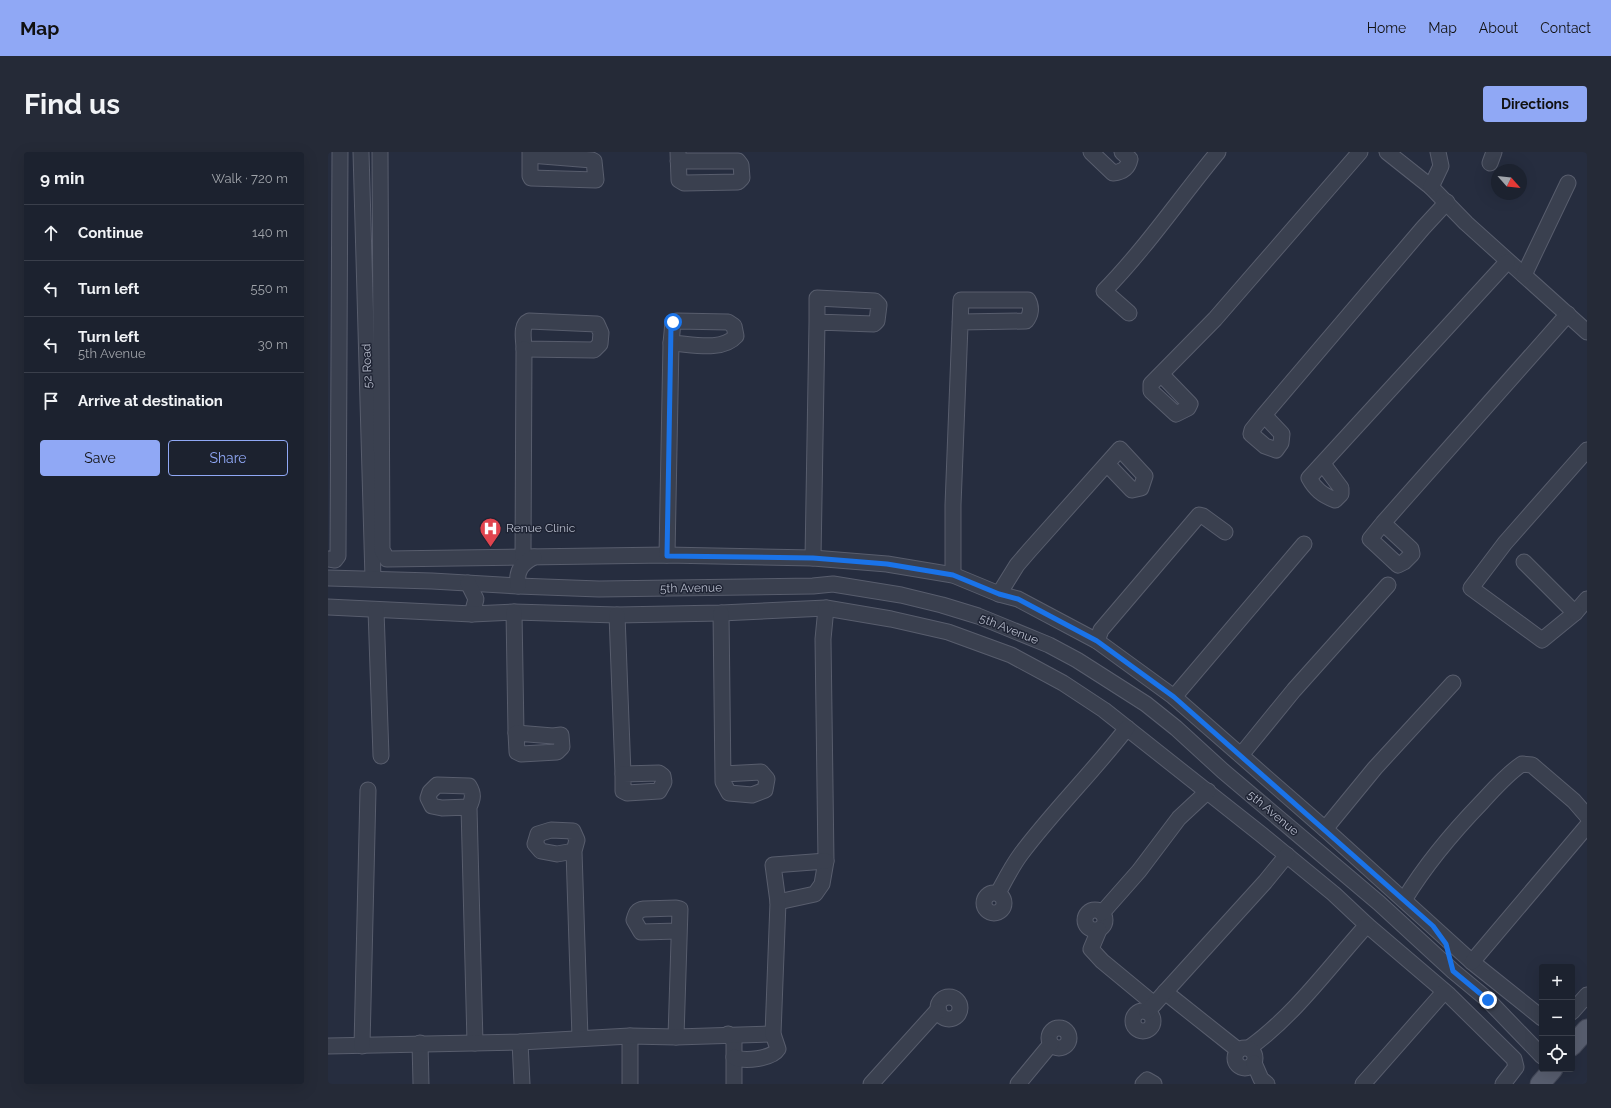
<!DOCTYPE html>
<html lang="en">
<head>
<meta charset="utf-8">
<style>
  body { margin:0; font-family:Raleway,sans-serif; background:#252a37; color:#f1f3f6 }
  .controls { position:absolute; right:12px; bottom:12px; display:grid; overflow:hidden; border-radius:4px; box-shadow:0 4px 16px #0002 }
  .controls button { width:36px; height:36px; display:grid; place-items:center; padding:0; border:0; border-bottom:1px solid #3a3f4b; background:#1c222f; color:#f1f3f6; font:20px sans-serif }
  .compass { position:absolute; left:1163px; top:12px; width:36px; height:36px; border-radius:50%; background:#1c222f; box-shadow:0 4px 16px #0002; rotate:117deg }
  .stop { position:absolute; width:12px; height:12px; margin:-9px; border:3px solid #1a73e8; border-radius:50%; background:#fff }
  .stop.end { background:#1a73e8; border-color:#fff; box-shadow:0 1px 4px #0008 }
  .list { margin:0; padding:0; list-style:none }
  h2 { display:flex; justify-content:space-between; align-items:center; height:52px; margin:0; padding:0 16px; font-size:17px }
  h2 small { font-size:13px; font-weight:400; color:#a0a4aa }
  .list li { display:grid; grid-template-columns:26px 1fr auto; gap:12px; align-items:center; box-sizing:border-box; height:56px; padding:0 16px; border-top:1px solid #3a3f4b }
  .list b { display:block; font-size:15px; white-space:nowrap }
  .list p { margin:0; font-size:13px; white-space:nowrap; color:#a0a4aa }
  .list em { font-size:13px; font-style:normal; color:#a0a4aa }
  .actions { display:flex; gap:8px; padding:12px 16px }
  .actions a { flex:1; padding:9px 0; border:1px solid #90a8f5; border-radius:4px; text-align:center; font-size:14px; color:#90a8f5 }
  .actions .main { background:#90a8f5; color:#111 }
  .icon { flex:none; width:22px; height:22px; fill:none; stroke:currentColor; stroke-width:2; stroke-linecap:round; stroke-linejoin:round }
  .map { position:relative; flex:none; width:1259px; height:932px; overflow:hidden; border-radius:4px }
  header { display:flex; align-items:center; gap:24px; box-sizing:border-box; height:56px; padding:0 20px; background:#90a8f5; color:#111 }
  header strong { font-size:19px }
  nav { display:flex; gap:22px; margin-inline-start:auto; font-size:14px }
  .intro { display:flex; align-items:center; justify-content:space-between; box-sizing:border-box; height:96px; padding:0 24px }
  h1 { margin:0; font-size:28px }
  .button { padding:10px 18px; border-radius:4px; background:#90a8f5; color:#111; font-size:14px; font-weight:700 }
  main { display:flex; gap:24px; padding:0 24px }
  aside { flex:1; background:#1c222f; border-radius:4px; box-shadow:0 4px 16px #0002 }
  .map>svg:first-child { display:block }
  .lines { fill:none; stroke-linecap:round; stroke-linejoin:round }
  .minor-casing { stroke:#585d6d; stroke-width:17 }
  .major-casing { stroke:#434858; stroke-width:21 }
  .minor { stroke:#3a404f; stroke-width:15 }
  .major { stroke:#585e6f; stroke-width:19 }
  .route { stroke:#1a73e8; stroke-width:5 }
  .labels { text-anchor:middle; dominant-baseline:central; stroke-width:3; stroke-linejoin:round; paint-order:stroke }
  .street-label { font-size:12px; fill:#b6bbca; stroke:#1f2434 }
  .poi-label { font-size:12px; fill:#b6bbca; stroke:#1f2434; text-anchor:start }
</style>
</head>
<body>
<header>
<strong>Map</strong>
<nav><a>Home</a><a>Map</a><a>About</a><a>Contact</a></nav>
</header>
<div class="intro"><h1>Find us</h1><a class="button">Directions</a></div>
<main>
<aside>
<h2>9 min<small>Walk · 720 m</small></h2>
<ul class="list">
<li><svg class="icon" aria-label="ahead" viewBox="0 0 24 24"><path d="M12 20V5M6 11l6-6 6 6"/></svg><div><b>Continue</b></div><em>140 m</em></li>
<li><svg class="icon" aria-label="left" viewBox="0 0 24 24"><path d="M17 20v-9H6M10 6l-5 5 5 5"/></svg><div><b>Turn left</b></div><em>550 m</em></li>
<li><svg class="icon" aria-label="left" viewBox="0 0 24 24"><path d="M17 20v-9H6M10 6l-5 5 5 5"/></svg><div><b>Turn left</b><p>5th Avenue</p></div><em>30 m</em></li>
<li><svg class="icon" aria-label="arrive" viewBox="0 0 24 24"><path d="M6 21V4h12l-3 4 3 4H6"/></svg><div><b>Arrive at destination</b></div></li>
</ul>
<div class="actions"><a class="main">Save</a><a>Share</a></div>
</aside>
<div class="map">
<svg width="1259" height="932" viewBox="0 0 1259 932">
  <rect width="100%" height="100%" fill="#262d3f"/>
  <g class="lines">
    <defs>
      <g id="minor">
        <path d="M33 0 45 427"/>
        <path d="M52 0 54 398 59 407 339 403 485 406 559 412 625 423 671 442 690 447 769 489 846 545 997 677 1144 810 1214 866"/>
        <path d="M202 0V24L203 26 268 28 266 9 264 8 202 3"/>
        <path d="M350 0 351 28 356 31 410 30 414 26 413 13 410 9H350"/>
        <path d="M763 0 785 21C794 20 800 17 802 7L794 0"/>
        <path d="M1059 0 1103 35 1138 71 1259 180"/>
        <path d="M1162 11 1166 0"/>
        <path d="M1103 35 1113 14 1110 0"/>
        <path d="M1196 123 1240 31"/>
        <path d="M801 161 776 139C818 96 852 46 890 0"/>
        <path d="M201 169 269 172 273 181 272 192 266 198 196 197C196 188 192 173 201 169Z"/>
        <path d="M349 169 400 170 406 174 408 184C394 200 363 192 343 191L345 170Z"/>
        <path d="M833 222 862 252 860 256 848 262 823 239V232L887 167 1032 0"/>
        <path d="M936 263 954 282 953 291 948 298 937 294 923 282 924 278 936 263 1095 76 1119 50"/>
        <path d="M1259 298 1177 391 1143 436 1214 488 1247 461 1259 447"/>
        <path d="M995 312 1013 336V342L1007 348C994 343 987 337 981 326L1179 110"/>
        <path d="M1055 371 1083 397 1084 402 1076 410 1070 413 1042 387 1055 371 1240 162"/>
        <path d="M339 403 343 191"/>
        <path d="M195 405 196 197"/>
        <path d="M485 406 489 170V146L547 149 551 153 549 169 546 172 489 170"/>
        <path d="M0 407 7 408 10 404 12 0"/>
        <path d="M1196 410 1247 461"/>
        <path d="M625 423V353L633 148H700C704 155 703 163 698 169L632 170"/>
        <path d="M0 426 104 429 190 434 271 437 485 434 505 432 573 443 614 453 650 464 721 493 749 508 818 552 848 576 895 619 1051 751 1125 819 1160 848 1214 904"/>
        <path d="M140 431 148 447 144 462"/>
        <path d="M190 434C188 419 193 412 206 405"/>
        <path d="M671 442 689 413 701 399 792 297 817 324 813 336 804 338 779 312"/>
        <path d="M0 455 144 462 186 460 289 463 393 461 498 456 563 467 620 480 683 503 735 531 776 558 934 683 1006 742 1039 773 1121 843 1186 907 1188 915 1175 932"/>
        <path d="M48 458 53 604"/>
        <path d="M186 460 188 581"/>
        <path d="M393 461 395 630 401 641 424 643 437 638 439 627 433 620 395 622"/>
        <path d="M289 463 295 622"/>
        <path d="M769 489 773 478 871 363 875 364 897 380"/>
        <path d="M846 545 976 392"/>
        <path d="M188 581 225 584 233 583 234 595 229 600 193 602 189 600Z"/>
        <path d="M913 603 966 538 1060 433"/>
        <path d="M331 621 335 624 336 630 331 639 299 641 295 639V622Z"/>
        <path d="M141 655 114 656 104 654 100 646 102 640 109 633 141 634C146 642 145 647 141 655L147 891"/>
        <path d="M997 677 1047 616 1125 531"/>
        <path d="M246 699 229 702 213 699 207 692 210 682 223 678 245 679 249 688 246 699 252 886"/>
        <path d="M670 741C677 728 684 714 693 702 726 658 765 620 799 576"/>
        <circle cx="666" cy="751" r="10"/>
        <path d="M1076 748C1098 712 1125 680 1154 650 1167 636 1179 622 1194 612L1204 613 1246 649 1259 664"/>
        <path d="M450 750 487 742 494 732 498 709 495 487 498 456"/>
        <circle cx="767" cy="768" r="10"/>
        <path d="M774 761 811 719 851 666 880 639"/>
        <path d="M771 778 763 797 774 809 826 852"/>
        <path d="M1144 810 1259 674"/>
        <path d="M837 840 910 898"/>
        <circle cx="621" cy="856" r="11"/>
        <circle cx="815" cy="869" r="10"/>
        <path d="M819 860 937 730 959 703"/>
        <path d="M1244 860 1259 843"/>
        <circle cx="731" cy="886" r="10"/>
        <path d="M400 882 406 889V932"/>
        <path d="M302 884V932"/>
        <path d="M348 885 352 757 348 756 316 757C309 758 308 761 306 768L313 780 351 779"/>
        <path d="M192 890 194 932"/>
        <path d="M92 891 93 932"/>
        <path d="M0 894 192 890 302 884 348 885 445 882"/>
        <path d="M34 894 40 638"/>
        <path d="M921 896C967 863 1001 815 1039 773"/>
        <circle cx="917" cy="906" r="10"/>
        <path d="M406 905C416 910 444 907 450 897L445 882 450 750 445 713 498 709"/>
        <path d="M926 911 933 927 939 932"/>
        <path d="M543 932 608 860 611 859"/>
        <path d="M690 932 723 892"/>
        <path d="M815 932 819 928 826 932"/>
        <path d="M1035 932 1116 840"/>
      </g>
      <g id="major">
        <path d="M1244 894 1259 877"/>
        <path d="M1212 932 1225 917"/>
      </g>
    </defs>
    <use href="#minor" class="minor-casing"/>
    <use href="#major" class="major-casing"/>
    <use href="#minor" class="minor"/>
    <use href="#major" class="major"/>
  </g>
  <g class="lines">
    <path class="route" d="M345 170 343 174 339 404 485 406 559 412 625 423 671 442 690 447 769 489 846 545 1105 774 1118 792 1125 819 1160 848"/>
  </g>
  <defs>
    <symbol id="hospital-pin" viewBox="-11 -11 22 30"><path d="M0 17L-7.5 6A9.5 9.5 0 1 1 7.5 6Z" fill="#e0444e" stroke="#1f2434"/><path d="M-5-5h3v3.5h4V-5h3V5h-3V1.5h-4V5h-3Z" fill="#fff"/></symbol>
  </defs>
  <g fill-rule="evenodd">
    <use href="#hospital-pin" x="150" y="364" width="25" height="34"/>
  </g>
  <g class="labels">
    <g class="street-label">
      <text transform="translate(39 214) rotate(-92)">52 Road</text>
      <text transform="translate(363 436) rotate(-1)">5th Avenue</text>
      <text transform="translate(681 477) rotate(22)">5th Avenue</text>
      <text transform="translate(945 661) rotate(40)">5th Avenue</text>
    </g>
    <g class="poi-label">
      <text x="178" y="376">Renue Clinic</text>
    </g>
  </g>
</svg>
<div class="controls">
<button>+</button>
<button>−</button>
<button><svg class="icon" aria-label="locate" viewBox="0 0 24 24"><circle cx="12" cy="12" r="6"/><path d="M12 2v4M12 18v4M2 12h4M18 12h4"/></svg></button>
</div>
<svg class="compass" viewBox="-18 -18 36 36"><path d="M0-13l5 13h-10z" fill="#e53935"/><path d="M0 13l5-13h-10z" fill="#a0a4aa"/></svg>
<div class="stop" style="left:345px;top:170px"></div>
<div class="stop end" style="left:1160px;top:848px"></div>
</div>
</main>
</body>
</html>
